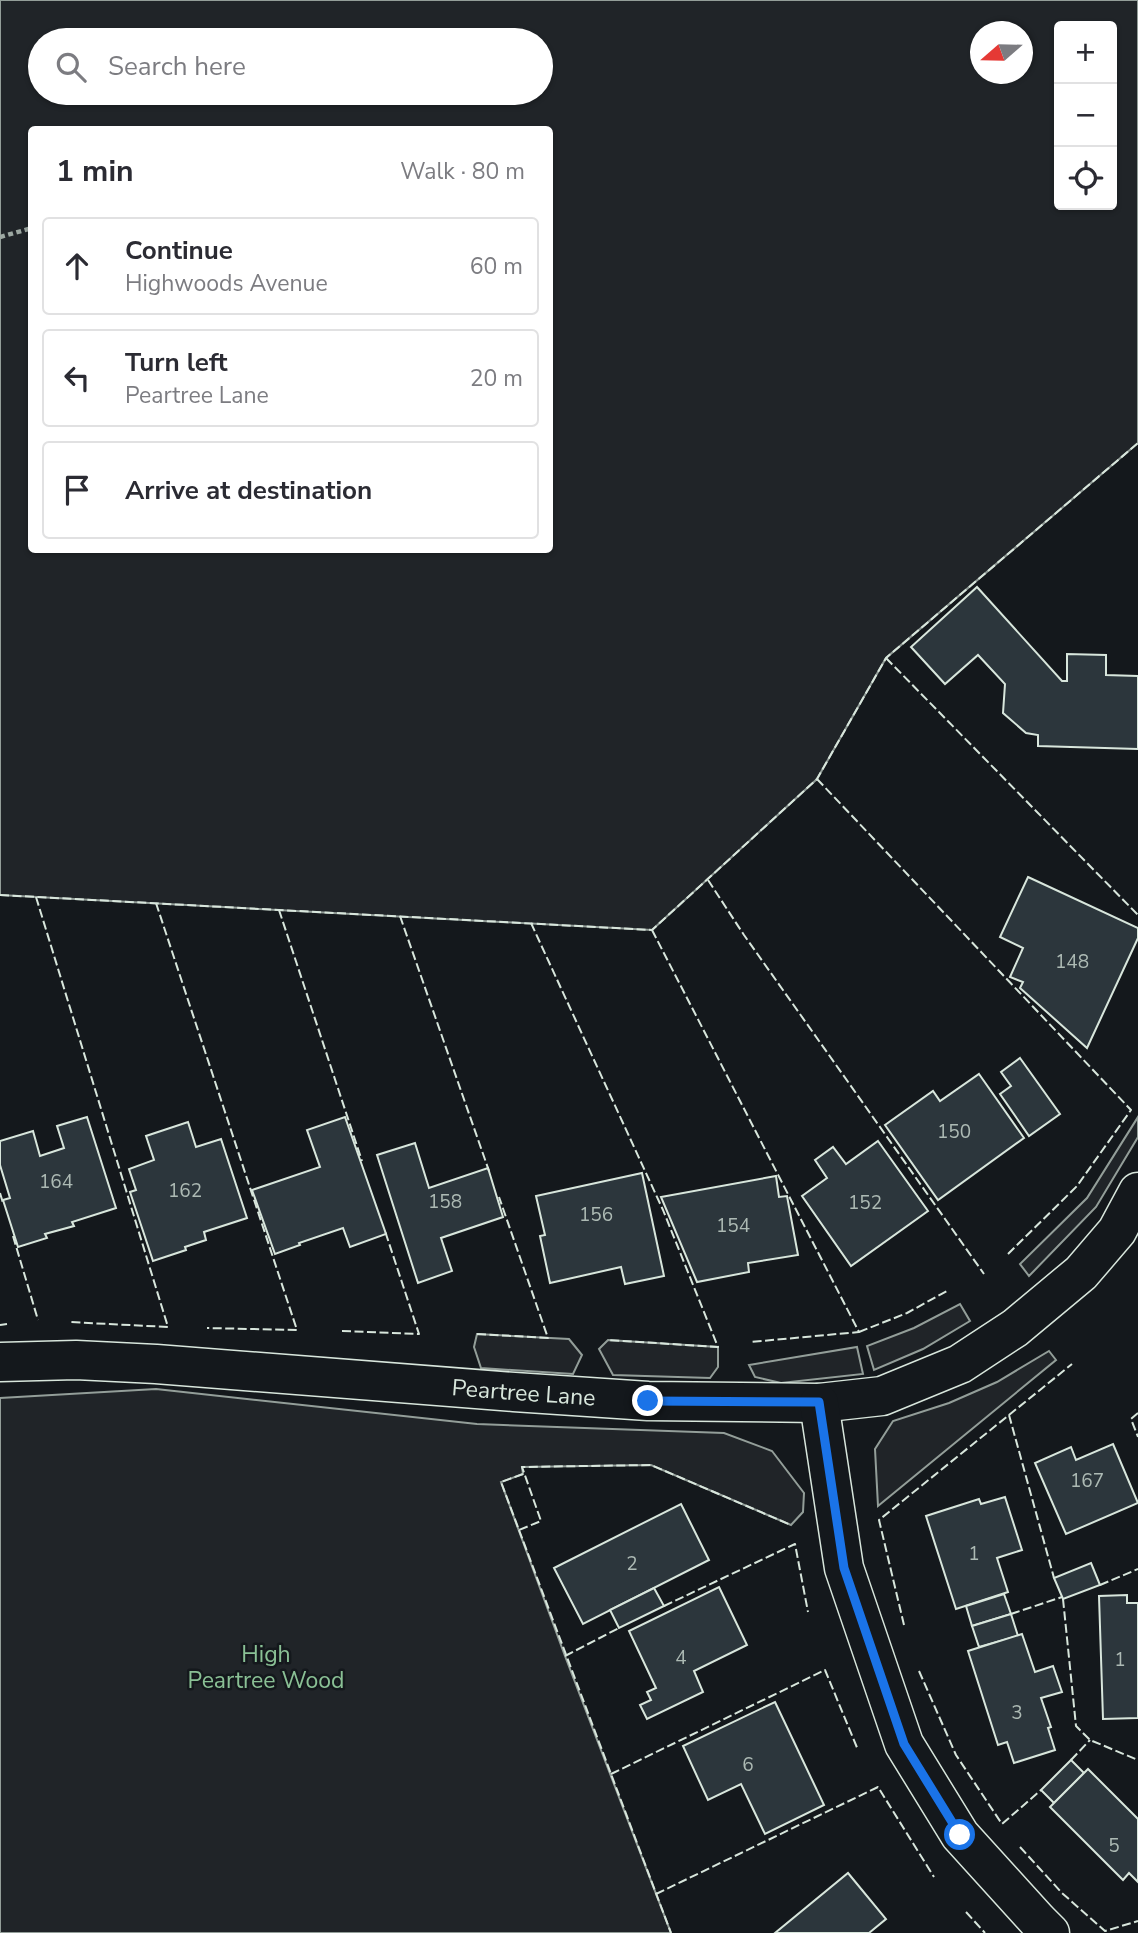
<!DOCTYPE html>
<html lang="en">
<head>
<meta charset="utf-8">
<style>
  body { margin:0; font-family:"Nunito Sans",sans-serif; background:#f7f7f7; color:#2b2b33 }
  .controls { position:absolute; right:21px; top:21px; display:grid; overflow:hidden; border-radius:7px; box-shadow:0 2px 5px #0004 }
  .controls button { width:63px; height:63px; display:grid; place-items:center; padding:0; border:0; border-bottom:2px solid #e1e1e2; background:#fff; color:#2b2b33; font:35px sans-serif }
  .compass { position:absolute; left:970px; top:21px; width:63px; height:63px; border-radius:50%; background:#fff; box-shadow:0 2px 5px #0004; rotate:250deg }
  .stop { position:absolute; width:21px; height:21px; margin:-16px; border:5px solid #1a73e8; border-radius:50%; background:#fff }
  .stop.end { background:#1a73e8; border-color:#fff; box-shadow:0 2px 7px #0008 }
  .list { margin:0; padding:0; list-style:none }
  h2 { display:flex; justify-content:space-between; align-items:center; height:91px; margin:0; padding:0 28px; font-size:30px }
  h2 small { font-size:23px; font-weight:400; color:#7c7c81 }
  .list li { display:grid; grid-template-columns:46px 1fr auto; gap:21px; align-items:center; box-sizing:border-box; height:98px; margin:0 14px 14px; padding:0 14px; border:2px solid #e1e1e2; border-radius:7px }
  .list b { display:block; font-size:26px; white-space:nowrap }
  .list p { margin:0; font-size:23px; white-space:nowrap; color:#7c7c81 }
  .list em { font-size:23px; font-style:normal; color:#7c7c81 }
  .icon { flex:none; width:38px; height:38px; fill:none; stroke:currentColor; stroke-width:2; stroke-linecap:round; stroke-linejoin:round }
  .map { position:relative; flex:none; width:1138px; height:1933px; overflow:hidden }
  .search { position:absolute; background:#fff; box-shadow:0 2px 5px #0004; left:28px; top:28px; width:525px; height:77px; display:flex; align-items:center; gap:18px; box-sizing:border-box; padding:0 24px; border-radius:38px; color:#7c7c81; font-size:26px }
  .panel { position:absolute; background:#fff; box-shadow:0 2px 5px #0004; left:28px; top:126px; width:525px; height:427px; border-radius:7px }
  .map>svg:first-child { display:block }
  .green { fill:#202428; stroke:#939e99; stroke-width:2; fill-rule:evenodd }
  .building { fill:#2c363c; stroke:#d8e6dc; stroke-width:2 }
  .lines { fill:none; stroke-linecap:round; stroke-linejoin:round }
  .minor-casing { stroke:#d8e6dc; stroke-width:41 }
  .path { stroke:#9da8a2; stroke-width:4.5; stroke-dasharray:5 3.5; stroke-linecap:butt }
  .minor { stroke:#14181c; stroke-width:38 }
  .fence { stroke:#d8e6dc; stroke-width:2; stroke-dasharray:9 3.5; stroke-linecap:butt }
  .route { stroke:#1a73e8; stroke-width:9 }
  .labels { text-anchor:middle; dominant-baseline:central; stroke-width:5; stroke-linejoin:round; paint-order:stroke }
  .number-label { font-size:19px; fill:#adbab4 }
  .street-label { font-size:23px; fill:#d8e6dc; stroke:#14181c }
  .park-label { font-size:23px; fill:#8ac095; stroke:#14181c }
</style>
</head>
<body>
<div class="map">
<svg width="1138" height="1933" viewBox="0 0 1138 1933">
  <rect width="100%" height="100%" fill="#14181c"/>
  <g class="green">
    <path d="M0 0H1138V443L886 658 817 779 652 930 0 895ZM1059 26H1112V205H1059ZM981 32H1023V74H981ZM541 40V93H40V40ZM32 130H550V550H32Z"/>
    <path d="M1138 1117V1137L1096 1207 1029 1276 1020 1264 1087 1198Z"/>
    <path d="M960 1304 970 1321 923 1349 874 1370 867 1346 914 1328Z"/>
    <path d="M477 1334 569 1339 582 1355 573 1374 481 1368 474 1347Z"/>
    <path d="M608 1340 718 1347V1367L710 1378 613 1375 599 1349Z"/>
    <path d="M857 1347 863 1374 781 1383 755 1377 749 1365Z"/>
    <path d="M1049 1351 1056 1360 878 1506 875 1449 893 1421 949 1403 997 1382Z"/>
    <path d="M156 1389 477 1424 724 1433 772 1451 804 1493 803 1512 791 1525 651 1465 522 1467 523 1474 501 1482 565 1656 671 1933H0V1398Z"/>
  </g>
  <g class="building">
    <path d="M977 587 1062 681H1067V654L1106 655V675L1138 676V749L1038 746V735L1026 733 1003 713 1005 684 978 655 945 684 911 647Z"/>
    <path d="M1028 877 1138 928V938L1087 1048 1020 988 1023 982 1010 977 1023 948 1000 937Z"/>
    <path d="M1020 1058 1060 1114 1029 1136 1000 1094 1011 1086 1001 1072Z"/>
    <path d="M979 1074 1024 1138 938 1200 885 1125 933 1091 940 1101Z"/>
    <path d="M87 1117 116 1208 72 1222 74 1226 45 1234 47 1238 18 1247 3 1200 10 1198 0 1165V1141L33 1131 40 1156 64 1148 57 1126Z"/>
    <path d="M345 1117 386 1234 350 1247 343 1228 299 1243 300 1245 275 1254 252 1190 320 1167 307 1130Z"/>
    <path d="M188 1122 196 1147 221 1139 247 1218 204 1232 206 1240 185 1247 186 1250 153 1261 130 1192 136 1190 129 1169 154 1160 146 1136Z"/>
    <path d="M878 1141 928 1211 851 1266 802 1196 827 1178 815 1160 833 1147 846 1164Z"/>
    <path d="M415 1143 429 1188 488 1168 503 1217 441 1238 452 1271 418 1283 377 1155Z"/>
    <path d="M642 1173 664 1276 625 1284 621 1267 550 1283 540 1236 545 1235 536 1196Z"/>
    <path d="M776 1176 779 1197 787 1196 798 1255 748 1263 749 1272 697 1282 661 1197Z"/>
    <path d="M1113 1444 1138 1503 1066 1534 1035 1463 1071 1447 1076 1460Z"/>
    <path d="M1005 1497 1022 1550 997 1558 1008 1592 956 1609 926 1516 979 1499 981 1504Z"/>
    <path d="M681 1504 709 1560 583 1624 554 1568Z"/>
    <path d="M1091 1563 1100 1585 1063 1599 1054 1578Z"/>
    <path d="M719 1587 747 1645 694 1671 703 1692 647 1719 640 1705 651 1700 647 1692 656 1688 629 1631Z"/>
    <path d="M654 1588 664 1606 619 1628 610 1610Z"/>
    <path d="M1004 1594 1011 1614 972 1626 966 1606Z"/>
    <path d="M1127 1595V1603H1138V1718L1103 1719 1099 1596Z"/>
    <path d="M1011 1614 1018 1636 979 1647 972 1626Z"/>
    <path d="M1022 1634 1035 1672 1053 1666 1062 1692 1041 1698 1051 1727 1048 1728 1055 1750 1014 1763 1007 1742 998 1745 968 1651Z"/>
    <path d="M775 1702 824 1805 765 1834 741 1784 708 1800 683 1746Z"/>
    <path d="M1071 1760 1084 1773 1054 1803 1041 1790Z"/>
    <path d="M1088 1769 1138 1819V1882L1129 1873 1123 1880 1050 1807Z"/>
    <path d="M848 1873 886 1919 869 1933H775Z"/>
  </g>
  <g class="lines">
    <defs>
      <g id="minor">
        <path id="s1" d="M0 1362 76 1360 156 1364 514 1392 648 1401 819 1403 882 1396 960 1364 1015 1328 1081 1273 1117 1231 1138 1192"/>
        <path d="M819 1403 844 1568 904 1744 960 1835 1038 1921 1050 1933"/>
      </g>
    </defs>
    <use href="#minor" class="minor-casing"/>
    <path class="path" d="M0 237 32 228"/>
    <use href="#minor" class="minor"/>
    <g class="fence">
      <path d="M886 658 1138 915"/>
      <path d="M817 779 1131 1110 1077 1186 1008 1254"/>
      <path d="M708 880 744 935 984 1274"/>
      <path d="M0 895 652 930 817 779 886 658 1138 443"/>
      <path d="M36 897 168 1327 69 1322"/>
      <path d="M156 903 297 1330 207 1328"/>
      <path d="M279 910 362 1161"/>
      <path d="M400 916 489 1171"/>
      <path d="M531 923 663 1210 718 1347 608 1340"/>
      <path d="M652 930 859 1332 751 1342"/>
      <path d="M0 1193 3 1203"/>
      <path d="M13 1236 38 1320"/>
      <path d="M0 1325 7 1324"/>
      <path d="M342 1331 419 1334 385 1231"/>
      <path d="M859 1332 907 1313 947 1291"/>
      <path d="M477 1334 548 1338 499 1197"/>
      <path d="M1138 1413 1131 1419 1138 1437"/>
      <path d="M1009 1415 1072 1364"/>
      <path d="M523 1474 501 1482 519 1530 541 1521 522 1467 651 1465 791 1525"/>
      <path d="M519 1530 671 1933"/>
      <path d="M1100 1585 1138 1569"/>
      <path d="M1063 1599 1076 1726 1090 1740 1138 1760"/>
      <path d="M664 1606 795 1544 808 1612"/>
      <path d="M1011 1614 1062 1597"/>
      <path d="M904 1625 879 1520 1009 1415 1054 1578"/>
      <path d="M565 1656 619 1628"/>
      <path d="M919 1671 956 1755 1002 1824 1041 1790"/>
      <path d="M1071 1760 1090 1740"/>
      <path d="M611 1774 825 1670 858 1750"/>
      <path d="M1020 1847 1062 1893 1105 1931 1138 1921"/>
      <path d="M656 1894 878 1787 934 1877"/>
      <path d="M966 1912 985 1933"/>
    </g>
  </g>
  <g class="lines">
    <path class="route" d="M648 1401 819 1402 844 1568 904 1744 960 1835"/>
  </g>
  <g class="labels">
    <g class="number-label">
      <text x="1072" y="962">148</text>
      <text x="954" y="1132">150</text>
      <text x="56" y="1182">164</text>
      <text x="185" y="1191">162</text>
      <text x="445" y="1202">158</text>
      <text x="865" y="1203">152</text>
      <text x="596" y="1215">156</text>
      <text x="733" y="1226">154</text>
      <text x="1087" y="1481">167</text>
      <text x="974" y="1554">1</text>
      <text x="632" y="1564">2</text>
      <text x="681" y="1658">4</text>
      <text x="1120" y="1660">1</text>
      <text x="1017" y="1713">3</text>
      <text x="748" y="1765">6</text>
      <text x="1114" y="1846">5</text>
    </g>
    <g class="street-label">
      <text stroke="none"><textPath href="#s1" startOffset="525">Peartree Lane</textPath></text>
    </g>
    <g class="park-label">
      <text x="266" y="1654">High<tspan x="266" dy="26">Peartree Wood</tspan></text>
    </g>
  </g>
</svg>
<div class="controls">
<button>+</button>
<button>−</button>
<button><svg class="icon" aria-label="locate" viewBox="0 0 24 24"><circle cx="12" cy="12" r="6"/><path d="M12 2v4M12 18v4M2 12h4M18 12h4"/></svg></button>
</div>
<svg class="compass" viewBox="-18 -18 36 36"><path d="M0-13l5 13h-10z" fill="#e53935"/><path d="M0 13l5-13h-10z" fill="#7c7c81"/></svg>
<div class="stop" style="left:960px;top:1835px"></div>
<div class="stop end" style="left:648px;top:1401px"></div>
<div class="search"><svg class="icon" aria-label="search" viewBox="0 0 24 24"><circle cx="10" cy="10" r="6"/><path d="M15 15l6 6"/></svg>Search here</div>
<section class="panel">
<h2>1 min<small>Walk · 80 m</small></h2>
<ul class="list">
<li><svg class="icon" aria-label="ahead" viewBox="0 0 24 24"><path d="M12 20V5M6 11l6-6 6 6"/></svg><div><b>Continue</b><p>Highwoods Avenue</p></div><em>60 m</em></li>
<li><svg class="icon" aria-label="left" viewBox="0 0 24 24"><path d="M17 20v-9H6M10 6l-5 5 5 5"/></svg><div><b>Turn left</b><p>Peartree Lane</p></div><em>20 m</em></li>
<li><svg class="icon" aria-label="arrive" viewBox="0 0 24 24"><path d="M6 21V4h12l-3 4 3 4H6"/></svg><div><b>Arrive at destination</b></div></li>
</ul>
</section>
</div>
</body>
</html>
